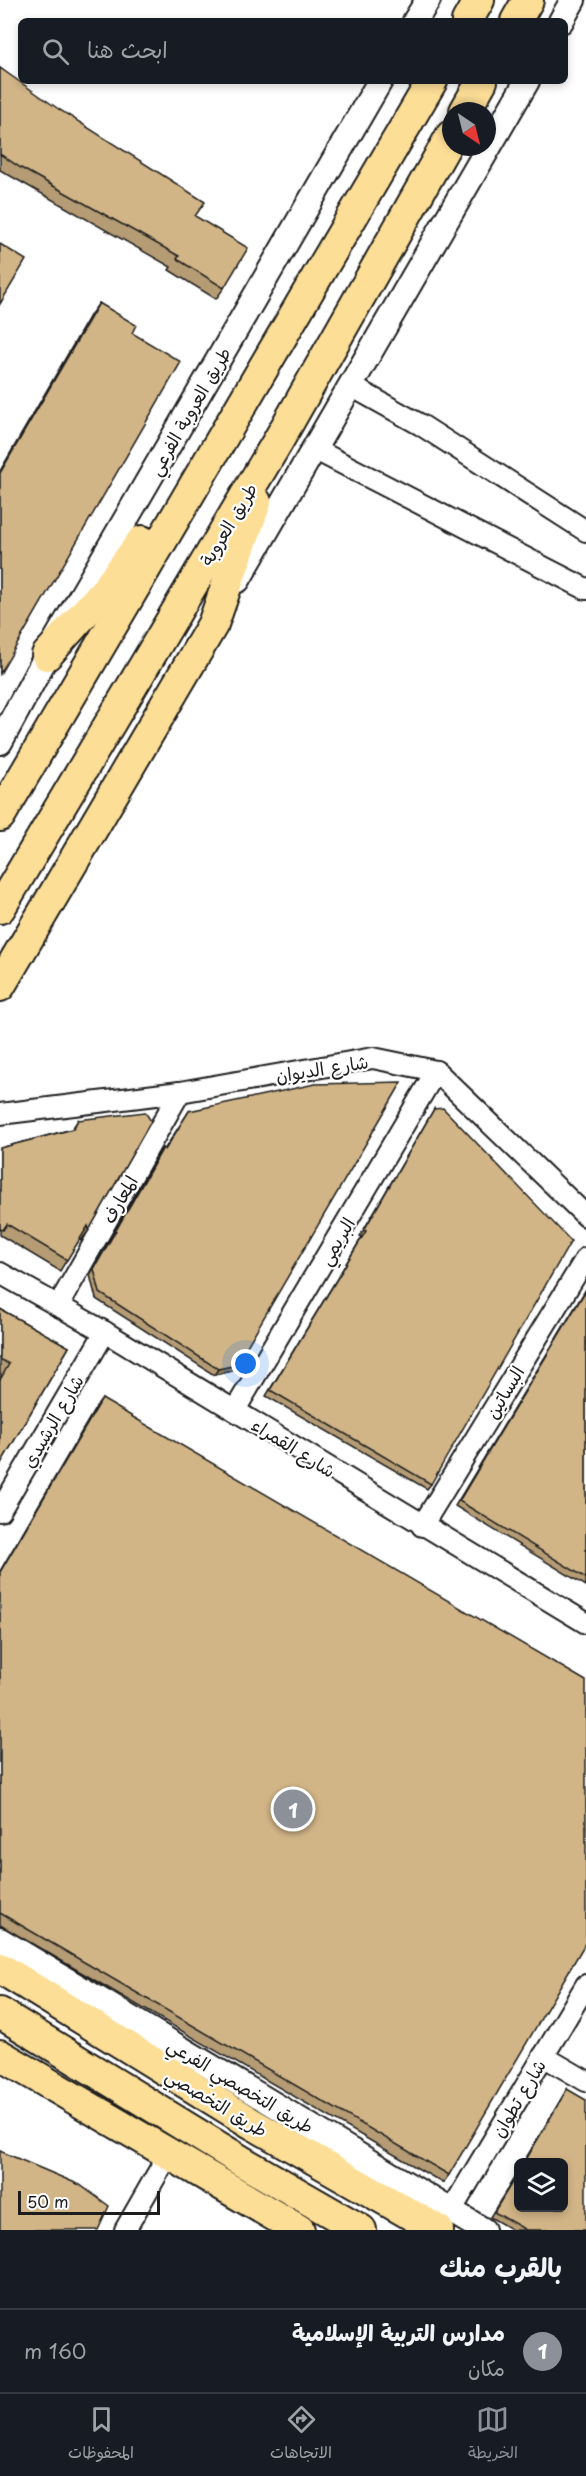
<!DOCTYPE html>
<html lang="ar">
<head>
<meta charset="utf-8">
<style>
  body { margin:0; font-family:"Playpen Sans","Playpen Sans Arabic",sans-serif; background:#242831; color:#f1f3f6; direction:rtl }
  .controls { position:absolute; right:18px; bottom:18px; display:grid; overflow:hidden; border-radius:9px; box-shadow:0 3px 9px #0003 }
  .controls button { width:54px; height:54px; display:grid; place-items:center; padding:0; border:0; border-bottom:2px solid #363941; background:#171b24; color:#f1f3f6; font:30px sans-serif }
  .compass { position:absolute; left:442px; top:102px; width:54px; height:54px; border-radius:50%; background:#171b24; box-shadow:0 3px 9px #0003; rotate:145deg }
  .scale { position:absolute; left:18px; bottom:15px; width:142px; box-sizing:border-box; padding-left:6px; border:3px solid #1c1c1c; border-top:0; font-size:16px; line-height:21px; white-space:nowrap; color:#1c1c1c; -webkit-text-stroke:4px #fff; paint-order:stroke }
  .you { position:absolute; left:246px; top:1364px; width:21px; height:21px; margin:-15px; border:4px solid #fff; border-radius:50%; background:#1a73e8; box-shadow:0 0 0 9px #1a73e833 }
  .badge { display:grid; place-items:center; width:39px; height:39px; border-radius:50%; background:#8c9099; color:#fff; font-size:20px; font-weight:700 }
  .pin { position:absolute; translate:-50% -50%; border:3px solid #fff; box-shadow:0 2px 6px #0006 }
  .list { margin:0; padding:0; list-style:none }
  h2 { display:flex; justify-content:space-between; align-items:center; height:78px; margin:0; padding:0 24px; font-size:26px }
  h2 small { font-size:20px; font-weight:400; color:#9ea1a6 }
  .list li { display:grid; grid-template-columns:39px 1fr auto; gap:18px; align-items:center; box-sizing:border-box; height:84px; padding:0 24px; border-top:2px solid #363941 }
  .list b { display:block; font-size:22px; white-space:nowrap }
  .list p { margin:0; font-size:20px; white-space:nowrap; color:#9ea1a6 }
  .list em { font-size:20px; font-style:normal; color:#9ea1a6 }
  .icon { flex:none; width:33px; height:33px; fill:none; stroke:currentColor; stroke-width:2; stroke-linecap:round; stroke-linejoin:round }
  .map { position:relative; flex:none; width:586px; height:2230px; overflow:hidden; direction:ltr }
  .search { position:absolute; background:#171b24; box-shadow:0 3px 9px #0003; left:18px; right:18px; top:18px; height:66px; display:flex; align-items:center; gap:15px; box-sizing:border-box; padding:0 21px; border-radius:9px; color:#9ea1a6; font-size:22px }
  .sheet { height:162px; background:#171b24 }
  nav { display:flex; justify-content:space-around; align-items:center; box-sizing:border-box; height:84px; border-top:2px solid #363941; background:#171b24; font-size:16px; color:#9ea1a6 }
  nav a { display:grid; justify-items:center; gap:3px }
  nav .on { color:#8c9099 }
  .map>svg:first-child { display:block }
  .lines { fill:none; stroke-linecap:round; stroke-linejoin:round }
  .minor-casing { stroke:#1c1c1c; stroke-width:24 }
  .tertiary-casing { stroke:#1c1c1c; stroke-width:28 }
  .primary-casing { stroke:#1c1c1c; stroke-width:34 }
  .minor { stroke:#fff; stroke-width:20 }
  .tertiary { stroke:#fff; stroke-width:24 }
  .primary { stroke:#fdde96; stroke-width:30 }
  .wall { fill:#b59c74; stroke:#1c1c1c; stroke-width:1.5 }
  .shaded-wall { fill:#937f5e; stroke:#1c1c1c; stroke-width:1.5 }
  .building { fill:#d2b587; stroke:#1c1c1c; stroke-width:1.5 }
  .labels { text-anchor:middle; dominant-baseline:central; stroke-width:4.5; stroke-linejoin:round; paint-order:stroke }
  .street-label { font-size:18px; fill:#1c1c1c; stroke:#fff }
</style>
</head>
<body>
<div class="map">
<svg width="586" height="2230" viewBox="0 0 586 2230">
  <rect width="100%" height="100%" fill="#fff"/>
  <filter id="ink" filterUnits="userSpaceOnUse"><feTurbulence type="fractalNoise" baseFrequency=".0167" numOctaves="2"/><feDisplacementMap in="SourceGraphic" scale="12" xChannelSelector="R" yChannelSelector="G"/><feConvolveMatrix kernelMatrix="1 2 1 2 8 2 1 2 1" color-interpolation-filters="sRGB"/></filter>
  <g filter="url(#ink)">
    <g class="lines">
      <defs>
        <g id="minor">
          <path d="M351 386 421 425 586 531"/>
          <path d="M314 449 586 589"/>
          <path d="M0 1114 180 1092 373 1058 436 1071 586 1216"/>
          <path d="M0 1273 105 1332 586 1623"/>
          <path d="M58 1306 180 1092"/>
          <path d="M235 1410 436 1071"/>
          <path d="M0 1511 105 1332"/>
          <path d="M422 1526 586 1258"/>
          <path d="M543 2056 586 2081"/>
          <path d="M451 2211 586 1985"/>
          <path d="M125 2230 168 2155"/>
        </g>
        <g id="tertiary">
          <path d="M415 21 428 0"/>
          <path d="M561 21 573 0"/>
          <path d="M238 580 527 81"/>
          <path d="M0 742 47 655 380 81"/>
          <path d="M0 1940 483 2230"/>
        </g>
        <g id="primary">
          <path d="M467 21 479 0"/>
          <path d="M516 21 528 0"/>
          <path d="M465 111 482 81"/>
          <path d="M47 655 108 587 142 541"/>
          <path d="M0 816 432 81"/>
          <path d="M0 908 278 441 451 136"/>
          <path d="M0 986 213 624 256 502"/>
          <path d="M0 1968 251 2123 438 2230"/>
          <path d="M0 2013 243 2162 361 2230"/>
          <path d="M0 2055 299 2230"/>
        </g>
      </defs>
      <use href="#minor" class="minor-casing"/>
      <use href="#tertiary" class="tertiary-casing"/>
      <use href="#primary" class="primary-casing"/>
      <use href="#minor" class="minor"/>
      <use href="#tertiary" class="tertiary"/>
      <use href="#primary" class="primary"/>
    </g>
    <g class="wall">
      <path d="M0 68 195 216 224 288 216 299 169 270 171 267 0 170Z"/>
      <path d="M99 303 132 333 0 674V471L91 314Z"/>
      <path d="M434 1109 431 1484 427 1489 266 1396 362 1237 360 1236Z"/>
      <path d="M189 1111 232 1371 214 1375 96 1299 90 1275 159 1153 163 1148 164 1150Z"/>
      <path d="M78 1120 89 1230 81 1241 80 1238 60 1271 0 1235V1148L72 1129Z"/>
      <path d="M586 1289V1586L455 1506Z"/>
      <path d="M0 1309 69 1347 0 1465V1377L1 1375 0 1374Z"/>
      <path d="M102 1399 449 2175 443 2183 0 1925V1571L96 1407Z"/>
      <path d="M567 2089 586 2230H512L490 2217 519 2170V2208L564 2163H523Z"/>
    </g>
    <path class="shaded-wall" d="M236 1365 232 1371 214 1375 218 1369Z"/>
    <g class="building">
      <path d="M0 68 60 110 205 202 195 216 248 248 224 288 177 259 179 256 21 168 0 154Z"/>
      <path d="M0 244 26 260 0 304Z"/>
      <path d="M99 303 136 325 132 333 181 362 0 674V473Z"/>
      <path d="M402 1082 236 1365 218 1369 100 1293 94 1269 163 1148 165 1150 189 1111 315 1084Z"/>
      <path d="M443 1108 571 1241 431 1484 270 1390 366 1231 364 1230 434 1109Z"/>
      <path d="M145 1112 151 1121 89 1230 88 1226 67 1260 7 1224 3 1230 0 1229V1148L73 1129 78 1120Z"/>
      <path d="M586 1290V1578L459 1501Z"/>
      <path d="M0 1309 69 1347 0 1465V1380L9 1364 0 1359Z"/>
      <path d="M102 1399 586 1681V1942L449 2175 0 1913V1572Z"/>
      <path d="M567 2089 586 2100V2230H526L494 2212 519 2171V2208H564V2163H524Z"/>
      <path d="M0 2151 80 2185 109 2206 98 2230H0Z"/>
    </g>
  </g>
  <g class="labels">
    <g class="street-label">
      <text transform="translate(189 411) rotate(-60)">طريق العروبة الفرعي</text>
      <text transform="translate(228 524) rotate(-59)">طريق العروبة</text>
      <text transform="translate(322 1068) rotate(-9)">شارع الديوان</text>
      <text transform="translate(119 1199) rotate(-60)">المعارف</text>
      <text transform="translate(336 1241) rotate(-59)">البريمي</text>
      <text transform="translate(504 1392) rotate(-59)">البساتين</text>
      <text transform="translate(52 1421) rotate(-60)">شارع الرشيدي</text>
      <text transform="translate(294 1447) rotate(32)">شارع القمراء</text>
      <text transform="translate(241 2085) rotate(31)">طريق التخصصي الفرعي</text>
      <text transform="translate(518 2098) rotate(-59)">شارع تطوان</text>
      <text transform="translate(217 2102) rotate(31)">طريق التخصصي</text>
    </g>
  </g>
</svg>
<div class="controls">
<button><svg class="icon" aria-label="layers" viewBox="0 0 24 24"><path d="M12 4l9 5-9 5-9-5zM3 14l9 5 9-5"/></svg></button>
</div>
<svg class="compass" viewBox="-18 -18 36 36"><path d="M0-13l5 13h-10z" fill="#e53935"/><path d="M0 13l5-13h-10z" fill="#9ea1a6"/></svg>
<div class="scale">50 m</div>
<div class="you"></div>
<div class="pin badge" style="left:293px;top:1809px">1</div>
<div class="search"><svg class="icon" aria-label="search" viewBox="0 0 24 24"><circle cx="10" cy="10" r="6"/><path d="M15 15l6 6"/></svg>ابحث هنا</div>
</div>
<section class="sheet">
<h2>بالقرب منك<small></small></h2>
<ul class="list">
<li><span class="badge">1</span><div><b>مدارس التربية الإسلامية</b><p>مكان</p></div><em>160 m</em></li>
</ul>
</section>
<nav>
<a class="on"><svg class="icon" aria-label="map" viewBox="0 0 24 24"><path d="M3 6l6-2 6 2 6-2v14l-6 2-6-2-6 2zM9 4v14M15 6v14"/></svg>الخريطة</a>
<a><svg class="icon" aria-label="directions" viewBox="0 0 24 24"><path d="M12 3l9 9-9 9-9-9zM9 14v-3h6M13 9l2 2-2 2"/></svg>الاتجاهات</a>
<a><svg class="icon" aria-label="saved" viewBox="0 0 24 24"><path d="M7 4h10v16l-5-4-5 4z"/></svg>المحفوظات</a>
</nav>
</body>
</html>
